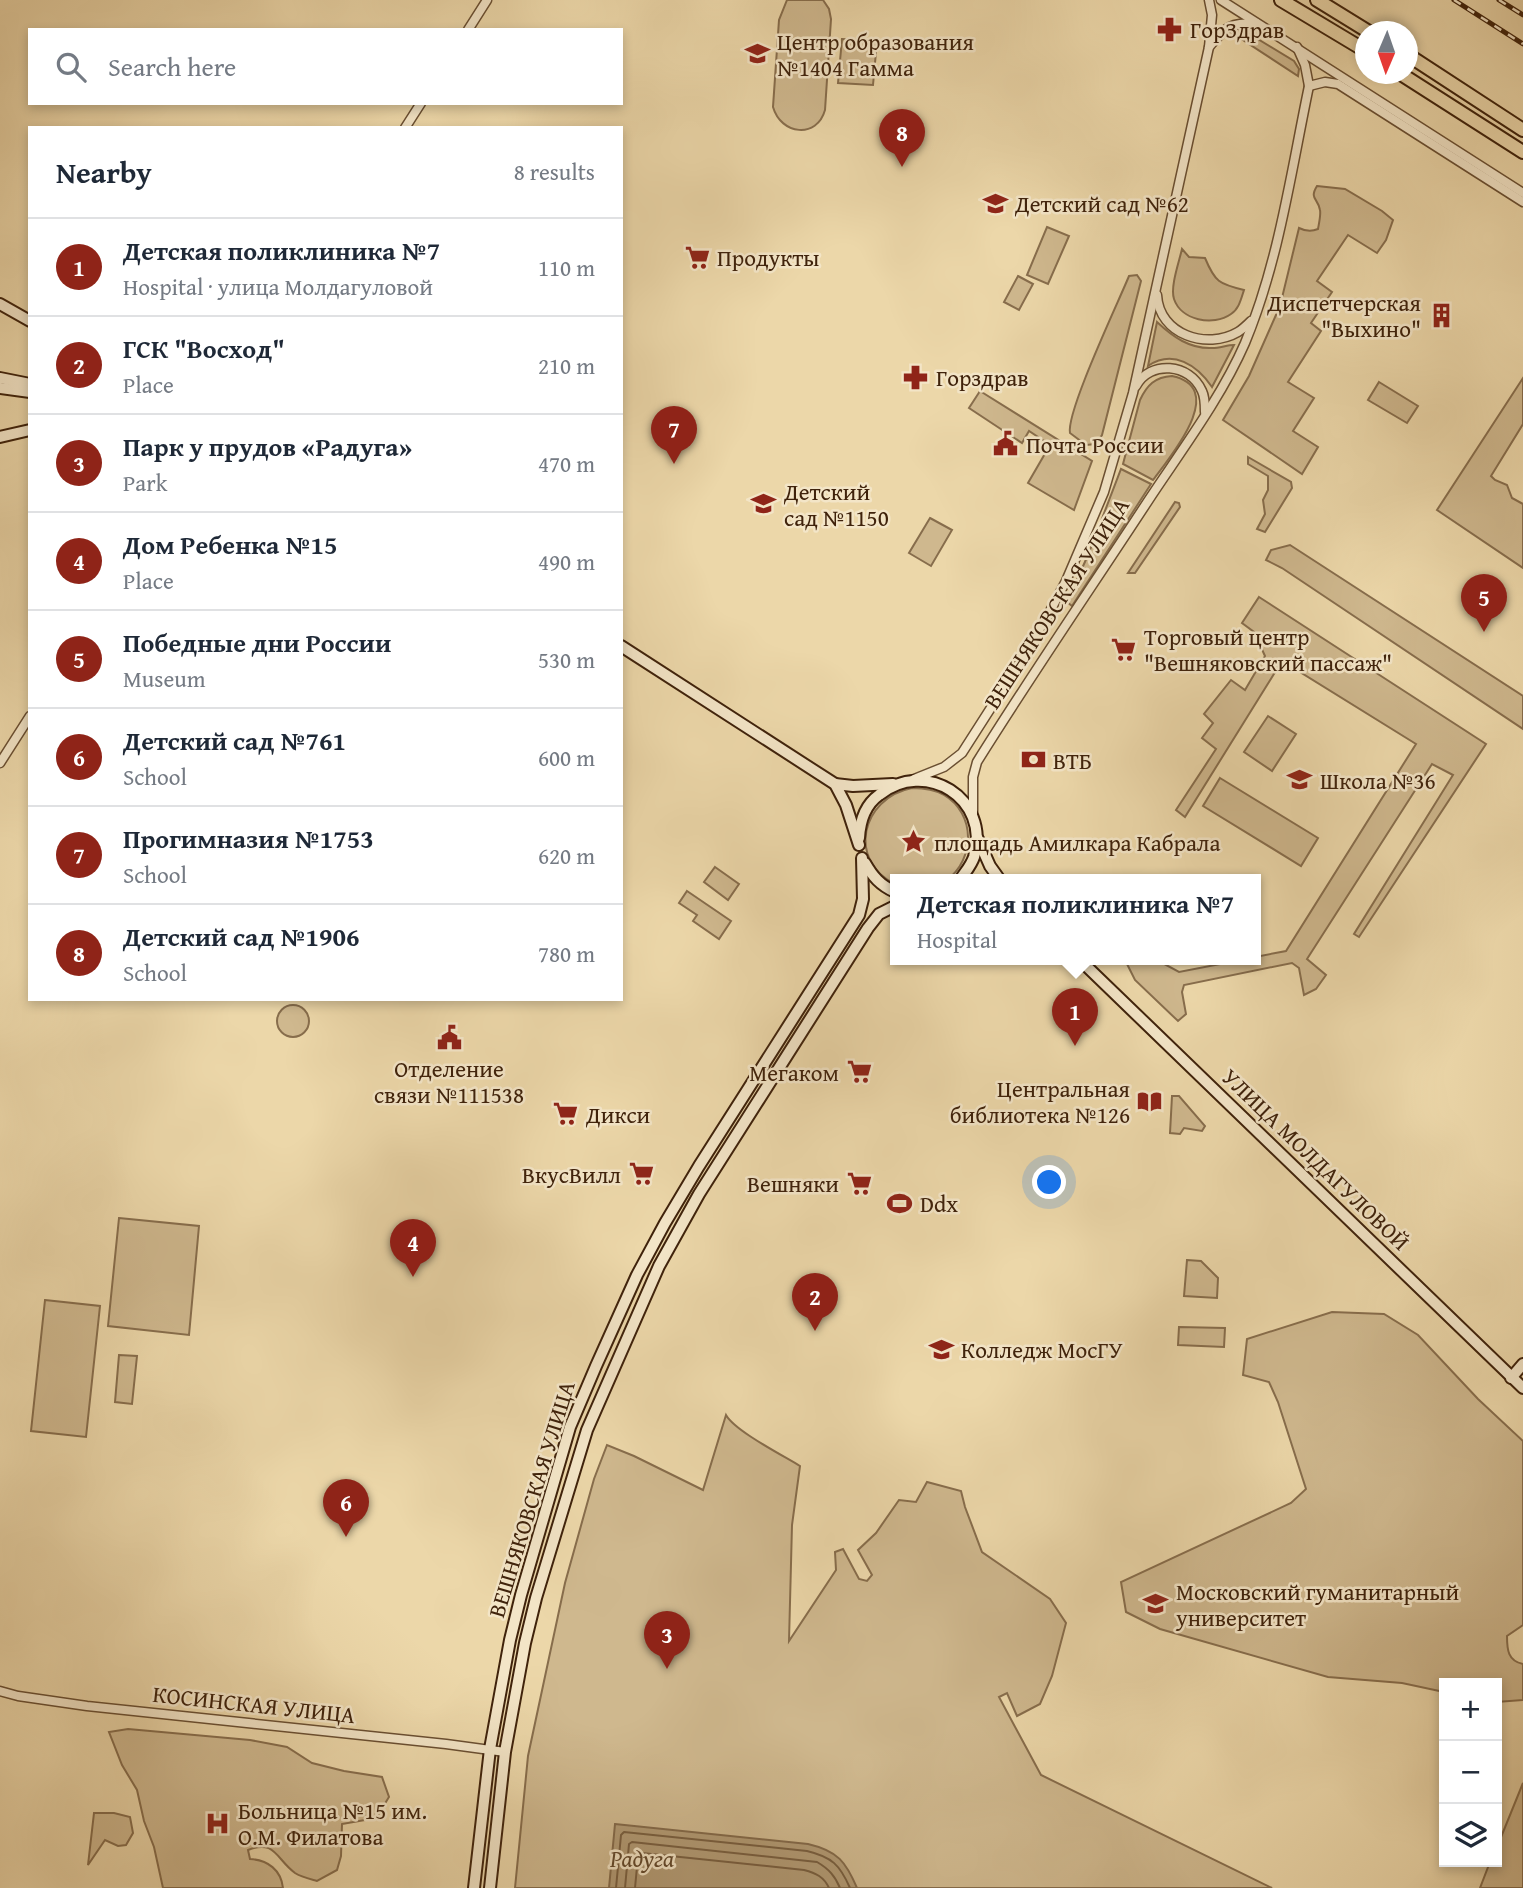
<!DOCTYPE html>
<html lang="en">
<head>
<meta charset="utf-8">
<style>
  body { margin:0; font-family:"Gentium Book Plus",serif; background:#f2f2f3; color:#1f2937 }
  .controls { position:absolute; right:21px; bottom:21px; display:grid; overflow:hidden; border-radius:0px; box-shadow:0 4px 10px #0003 }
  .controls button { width:63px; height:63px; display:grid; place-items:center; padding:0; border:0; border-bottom:2px solid #e0e1e3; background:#fff; color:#1f2937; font:35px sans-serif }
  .compass { position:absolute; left:1355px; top:21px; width:63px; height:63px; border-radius:50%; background:#fff; box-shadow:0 4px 10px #0003; rotate:182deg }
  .you { position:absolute; left:1050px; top:1183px; width:24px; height:24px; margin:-18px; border:5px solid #fff; border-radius:50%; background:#1a73e8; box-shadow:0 0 0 10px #1a73e833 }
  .badge { display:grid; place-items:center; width:46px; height:46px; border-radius:50%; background:#8f2418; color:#fff; font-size:23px; font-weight:700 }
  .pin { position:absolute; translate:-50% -58px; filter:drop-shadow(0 2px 4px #0008) }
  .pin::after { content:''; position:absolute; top:37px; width:24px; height:21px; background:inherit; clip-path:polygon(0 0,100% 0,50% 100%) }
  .popup { position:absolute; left:890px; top:874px; width:371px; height:91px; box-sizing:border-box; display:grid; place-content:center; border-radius:0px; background:#fff; filter:drop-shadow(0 2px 5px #0005); font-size:23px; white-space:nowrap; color:#747a83 }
  .popup b { font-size:26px; color:#1f2937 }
  .popup::after { content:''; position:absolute; left:50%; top:100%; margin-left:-14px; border:14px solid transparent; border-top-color:#fff }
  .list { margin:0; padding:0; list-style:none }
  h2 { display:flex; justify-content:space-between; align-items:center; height:91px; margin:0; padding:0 28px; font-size:30px }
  h2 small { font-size:23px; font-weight:400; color:#747a83 }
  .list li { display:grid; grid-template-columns:46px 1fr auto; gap:21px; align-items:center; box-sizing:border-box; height:98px; padding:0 28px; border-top:2px solid #e0e1e3 }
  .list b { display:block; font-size:26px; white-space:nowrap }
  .list p { margin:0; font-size:23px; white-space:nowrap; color:#747a83 }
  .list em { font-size:23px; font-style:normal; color:#747a83 }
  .icon { flex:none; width:38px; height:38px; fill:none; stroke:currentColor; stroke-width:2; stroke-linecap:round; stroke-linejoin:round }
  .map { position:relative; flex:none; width:1523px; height:1888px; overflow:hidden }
  .search { position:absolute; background:#fff; box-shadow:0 4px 10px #0003; left:28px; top:28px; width:595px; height:77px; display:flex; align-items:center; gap:18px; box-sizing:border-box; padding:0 24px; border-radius:0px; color:#747a83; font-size:26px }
  .panel { position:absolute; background:#fff; box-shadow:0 4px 10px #0003; left:28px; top:126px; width:595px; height:875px; border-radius:0px }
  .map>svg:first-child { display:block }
  .green { fill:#cfb88e; stroke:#876d4c; stroke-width:2 }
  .water { fill:#b19973; stroke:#836949; stroke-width:2 }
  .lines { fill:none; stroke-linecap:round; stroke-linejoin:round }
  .shore { stroke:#785e3f; stroke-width:2 }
  .street-casing { stroke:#6a4f32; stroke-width:11 }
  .secondary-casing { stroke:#3f220b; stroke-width:14 }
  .primary-casing { stroke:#3f220b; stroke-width:16 }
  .street { stroke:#f3e5c7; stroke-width:8 }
  .secondary { stroke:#f3e5c7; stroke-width:10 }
  .primary { stroke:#ecd7a9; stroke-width:12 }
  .rail-casing { stroke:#3f220b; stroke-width:5 }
  .rail { stroke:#f3e5c7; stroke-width:2.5; stroke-dasharray:8; stroke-linecap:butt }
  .labels { text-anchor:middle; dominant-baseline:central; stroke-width:5; stroke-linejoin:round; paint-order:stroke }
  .poi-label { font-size:23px; fill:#3f220b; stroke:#f3e5c7; text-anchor:start }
  .street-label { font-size:23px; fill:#3f220b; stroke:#f3e5c7 }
  .water-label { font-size:24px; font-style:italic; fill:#61462a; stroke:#f3e5c7 }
</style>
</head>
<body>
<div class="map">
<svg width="1523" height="1888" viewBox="0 0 1523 1888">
  <rect width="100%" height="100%" fill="#ecd7a9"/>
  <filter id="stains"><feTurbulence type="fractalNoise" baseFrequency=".00286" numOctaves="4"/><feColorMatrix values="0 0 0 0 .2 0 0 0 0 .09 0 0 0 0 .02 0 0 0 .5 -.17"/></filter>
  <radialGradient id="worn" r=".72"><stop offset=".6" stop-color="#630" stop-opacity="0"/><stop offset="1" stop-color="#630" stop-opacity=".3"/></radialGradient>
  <g class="green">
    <path d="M787 0H823L829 9 831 19 825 110C817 139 781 135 773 107L779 20Z"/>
    <path d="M1238 27 1294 61 1299 69 1298 76 1229 31Z"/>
    <path d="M842 39 877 41 873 85 838 83Z"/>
    <path d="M1317 186 1345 189 1382 211 1393 220 1386 240 1377 253 1348 235 1317 281 1332 292 1311 323 1321 331 1288 382 1314 398 1293 431 1318 447 1302 474 1223 420 1249 376 1280 306 1299 228C1305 231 1311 232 1318 229 1319 223 1321 215 1320 210 1318 198 1309 199 1317 186Z"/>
    <path d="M1047 227 1069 236 1048 284 1027 275Z"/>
    <path d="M1182 249 1189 257 1205 258C1215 282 1219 284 1244 290 1241 299 1239 309 1231 314 1213 327 1181 320 1174 299 1170 287 1179 262 1182 249Z"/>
    <path d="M1137 275 1141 281 1102 435 1096 444 1086 445 1070 433C1066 412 1118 303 1129 276Z"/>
    <path d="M1018 276 1033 284 1019 310 1004 302Z"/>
    <path d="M1157 322C1173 337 1190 349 1212 348 1220 348 1227 345 1234 345L1212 387C1197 365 1173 349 1148 366Z"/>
    <path d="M1172 376C1229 388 1170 457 1153 480L1123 464 1140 400C1147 385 1155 377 1172 376Z"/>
    <path d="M1523 378V424L1491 476 1495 480 1507 485 1512 498 1523 504V568L1437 510Z"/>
    <path d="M1379 382 1418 406 1407 423 1368 400Z"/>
    <path d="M980 391 1092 461 1074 510 1028 483 1050 445 1029 431 1022 443 969 408Z"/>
    <path d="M1248 457 1291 482 1292 488 1265 532 1257 529 1265 514 1263 500 1268 490V476L1248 464Z"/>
    <path d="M1121 469 1151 484 1072 606 1067 602 1088 555Z"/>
    <path d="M1175 502 1179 503 1180 507 1135 573H1128Z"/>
    <path d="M930 518 952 530 931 566 909 553Z"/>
    <path d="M1290 545 1523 696V729L1282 568 1266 560 1271 550Z"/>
    <path d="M1259 597 1486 744 1359 937 1354 934 1453 775 1432 764 1307 959 1326 975 1316 989 1304 995 1299 968 1292 963 1184 985 1182 992 1186 1014 1178 1021 1135 980 1125 960H1157L1179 972 1241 960H1255V957L1286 951 1416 744 1282 661 1185 817 1176 810 1216 749 1202 738 1213 723 1204 714 1231 680 1245 690 1265 656 1254 632 1242 623Z"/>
    <path d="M1268 716 1296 734 1272 771 1244 752Z"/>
    <path d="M1220 778 1318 838 1301 866 1203 806Z"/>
    <path d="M912 788C923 788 934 789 944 795 976 814 975 859 947 880H895V884C847 861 861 798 912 788Z"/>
    <path d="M715 867 739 884 728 900 704 882Z"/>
    <path d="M687 891 731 921 719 939 693 921 697 915 679 903Z"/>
    <circle cx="293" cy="1021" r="16"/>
    <path d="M1172 1096H1179L1205 1126 1202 1131 1184 1128 1180 1134 1170 1133Z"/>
    <path d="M119 1218 199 1226 189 1335 108 1326Z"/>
    <path d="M1187 1260 1201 1261 1218 1278 1217 1298 1184 1296Z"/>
    <path d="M45 1300 100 1306 86 1437 31 1431Z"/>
    <path d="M1332 1312 1384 1314 1418 1335 1478 1399 1523 1441V1625L1507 1636C1507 1650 1508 1661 1523 1664V1700L1497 1702V1683H1444V1692L1402 1683 1328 1677 1160 1629 1126 1612 1121 1582 1291 1503 1306 1489 1278 1402 1269 1382 1243 1375 1247 1339Z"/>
    <path d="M1179 1327 1225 1328 1224 1347 1178 1345Z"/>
    <path d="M119 1355 137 1356 132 1404 115 1402Z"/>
    <path d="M726 1415C735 1431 782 1455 800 1466L792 1525 789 1641 836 1570 835 1552 843 1549 859 1579 867 1581 872 1575 858 1550 876 1533 899 1500 916 1502 927 1482 961 1491 965 1507 982 1552 1050 1599 1066 1623 1052 1676 1040 1704 1017 1716 1007 1693 999 1697 1041 1775 1272 1888H515L528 1756 565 1583 594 1479 607 1445 634 1456 703 1490Z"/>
    <path d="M128 1729 250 1740 287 1747 312 1763 344 1771 382 1777 389 1797 376 1818 342 1824 341 1856 337 1870 317 1881C310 1879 301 1877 295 1873 276 1859 275 1839 248 1850L250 1859C268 1860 281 1870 283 1888H163L154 1847 144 1821 137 1790 122 1765 109 1732Z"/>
    <path d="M1523 1783V1888H1480L1490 1862H1497V1847Z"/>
    <path d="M94 1813H114L130 1817 133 1833 126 1845 118 1846 105 1840 88 1865Z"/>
  </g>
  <path class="water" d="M615 1824 808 1844C838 1851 846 1862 857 1888H609Z"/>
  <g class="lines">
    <g class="shore">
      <path d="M616 1888 621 1835 624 1832 807 1851C832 1857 840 1865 850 1888"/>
      <path d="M625 1888 629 1844 632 1842 817 1862C829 1869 835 1876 840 1888"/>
      <path d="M635 1888 638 1856 642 1853 804 1870C816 1873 824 1877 829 1888"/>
    </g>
    <defs>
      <g id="street">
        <path d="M1221 0 1523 193"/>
        <path d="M468 30 487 0"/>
        <path d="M1209 47C1228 25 1228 24 1256 23"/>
        <path d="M1309 86 1325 82 1338 84 1523 202"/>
        <path d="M405 128 421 103"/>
        <path d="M1157 295C1159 335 1207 350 1238 332 1243 329 1247 325 1251 321"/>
        <path d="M1136 386C1150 360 1190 363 1202 391 1205 397 1205 405 1205 412"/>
        <path d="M0 763 30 716"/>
        <path d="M914 779 944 767 962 753 1019 664 1049 613 1066 581 1104 492 1133 393 1209 47 1212 15 1209 0"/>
        <path d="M973 815V777L977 762C1032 674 1091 588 1148 501 1181 451 1221 398 1245 343 1279 261 1291 172 1309 86L1305 65 1297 47"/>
        <path d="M0 1691 18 1696 87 1706 446 1744 505 1752"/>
      </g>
      <g id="secondary">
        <path d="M0 304 30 321"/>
        <path d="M0 378 30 384"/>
        <path d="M0 388 30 392"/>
        <path d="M0 437 30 430"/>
        <path d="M621 646 835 784 846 805 859 845"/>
        <path d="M835 784 853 786 893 784"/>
        <path d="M859 838C860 821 865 805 879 795 925 758 991 798 974 857 971 866 965 872 960 880"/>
        <path d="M978 839 990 866 1000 880"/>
        <path d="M865 863C873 877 880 885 895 892"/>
        <path d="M1080 960 1523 1388"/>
        <path d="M1511 1378 1523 1364"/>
        <path d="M474 1888 490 1749 510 1640 521 1595 570 1427 596 1366 637 1275 665 1223 699 1166 859 915 863 899 862 858"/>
        <path d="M490 1888 505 1752 525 1643 536 1598 587 1430 659 1266 699 1194 868 928 879 914 895 906"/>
      </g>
      <g id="primary">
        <path d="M1281 0 1366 51"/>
        <path d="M1317 0 1369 32"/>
        <path d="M1408 55 1523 130"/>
        <path d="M1401 74 1523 152"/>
      </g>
    </defs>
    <use href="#street" class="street-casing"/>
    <use href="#secondary" class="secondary-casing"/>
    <use href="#primary" class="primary-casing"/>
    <use href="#street" class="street"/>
    <use href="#secondary" class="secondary"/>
    <use href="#primary" class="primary"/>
    <defs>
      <g id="rail">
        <path d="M1454 0 1523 44"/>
        <path d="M1499 0 1523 15"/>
      </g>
    </defs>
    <use href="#rail" class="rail-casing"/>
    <use href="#rail" class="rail"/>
  </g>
  <defs>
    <symbol id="pharmacy-bare" viewBox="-9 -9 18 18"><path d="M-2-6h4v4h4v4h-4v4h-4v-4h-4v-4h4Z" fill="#8f2418" stroke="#f3e5c7" stroke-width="2.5" paint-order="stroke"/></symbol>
    <symbol id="school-bare" viewBox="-9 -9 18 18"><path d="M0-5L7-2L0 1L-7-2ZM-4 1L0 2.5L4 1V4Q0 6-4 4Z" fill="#8f2418" stroke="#f3e5c7" stroke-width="2.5" paint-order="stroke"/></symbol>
    <symbol id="supermarket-bare" viewBox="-9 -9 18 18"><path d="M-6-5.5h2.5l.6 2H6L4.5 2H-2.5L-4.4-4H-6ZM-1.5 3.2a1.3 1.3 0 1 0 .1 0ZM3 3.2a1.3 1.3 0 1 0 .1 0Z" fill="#8f2418" stroke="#f3e5c7" stroke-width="2.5" paint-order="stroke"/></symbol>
    <symbol id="building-bare" viewBox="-9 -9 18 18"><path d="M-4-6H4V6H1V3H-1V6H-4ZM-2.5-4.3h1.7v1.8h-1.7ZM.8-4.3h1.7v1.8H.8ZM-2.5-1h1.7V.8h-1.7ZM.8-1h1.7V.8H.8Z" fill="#8f2418" stroke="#f3e5c7" stroke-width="2.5" paint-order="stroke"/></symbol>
    <symbol id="civic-bare" viewBox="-9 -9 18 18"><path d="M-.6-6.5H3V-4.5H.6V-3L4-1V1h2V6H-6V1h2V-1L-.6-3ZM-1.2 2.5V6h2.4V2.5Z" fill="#8f2418" stroke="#f3e5c7" stroke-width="2.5" paint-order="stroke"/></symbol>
    <symbol id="bank-bare" viewBox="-9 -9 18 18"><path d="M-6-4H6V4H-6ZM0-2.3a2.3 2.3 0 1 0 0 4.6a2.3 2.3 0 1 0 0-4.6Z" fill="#8f2418" stroke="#f3e5c7" stroke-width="2.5" paint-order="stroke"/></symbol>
    <symbol id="sight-bare" viewBox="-9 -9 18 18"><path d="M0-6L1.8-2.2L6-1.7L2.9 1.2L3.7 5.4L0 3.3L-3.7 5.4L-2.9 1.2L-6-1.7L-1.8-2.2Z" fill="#8f2418" stroke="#f3e5c7" stroke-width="2.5" paint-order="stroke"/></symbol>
    <symbol id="library-bare" viewBox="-9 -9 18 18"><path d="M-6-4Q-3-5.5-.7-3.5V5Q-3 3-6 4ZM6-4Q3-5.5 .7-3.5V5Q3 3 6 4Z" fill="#8f2418" stroke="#f3e5c7" stroke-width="2.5" paint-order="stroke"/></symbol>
    <symbol id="stadium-bare" viewBox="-9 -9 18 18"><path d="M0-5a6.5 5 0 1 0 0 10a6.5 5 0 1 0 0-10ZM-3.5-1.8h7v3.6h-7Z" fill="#8f2418" stroke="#f3e5c7" stroke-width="2.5" paint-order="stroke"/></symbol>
    <symbol id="university-bare" viewBox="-9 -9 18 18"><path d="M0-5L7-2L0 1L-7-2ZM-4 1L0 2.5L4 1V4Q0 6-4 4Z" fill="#8f2418" stroke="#f3e5c7" stroke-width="2.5" paint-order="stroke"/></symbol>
    <symbol id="hospital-bare" viewBox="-9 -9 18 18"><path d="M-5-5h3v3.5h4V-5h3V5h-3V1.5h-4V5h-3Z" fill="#8f2418" stroke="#f3e5c7" stroke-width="2.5" paint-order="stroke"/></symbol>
  </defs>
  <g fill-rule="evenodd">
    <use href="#pharmacy-bare" x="1152" y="12" width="35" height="35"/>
    <use href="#school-bare" x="740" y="36" width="35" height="35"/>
    <use href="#school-bare" x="978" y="186" width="35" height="35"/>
    <use href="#supermarket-bare" x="680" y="240" width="35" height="35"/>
    <use href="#building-bare" x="1424" y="298" width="35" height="35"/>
    <use href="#pharmacy-bare" x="898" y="360" width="35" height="35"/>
    <use href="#civic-bare" x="988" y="426" width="35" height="35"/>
    <use href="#school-bare" x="746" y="486" width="35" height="35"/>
    <use href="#supermarket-bare" x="1106" y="632" width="35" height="35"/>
    <use href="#bank-bare" x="1016" y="742" width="35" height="35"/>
    <use href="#school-bare" x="1282" y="762" width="35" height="35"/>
    <use href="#sight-bare" x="896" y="824" width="35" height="35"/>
    <use href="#civic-bare" x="432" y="1020" width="35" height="35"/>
    <use href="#supermarket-bare" x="842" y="1054" width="35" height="35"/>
    <use href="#library-bare" x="1132" y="1084" width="35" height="35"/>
    <use href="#supermarket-bare" x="548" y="1096" width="35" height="35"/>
    <use href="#supermarket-bare" x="624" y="1156" width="35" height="35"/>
    <use href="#supermarket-bare" x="842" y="1166" width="35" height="35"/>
    <use href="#stadium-bare" x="882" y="1186" width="35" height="35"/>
    <use href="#university-bare" x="924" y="1332" width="35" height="35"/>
    <use href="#university-bare" x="1138" y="1586" width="35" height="35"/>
    <use href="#hospital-bare" x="200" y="1806" width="35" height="35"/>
  </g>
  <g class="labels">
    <g class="poi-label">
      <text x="1190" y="29">ГорЗдрав</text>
      <text x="777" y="41">Центр образования<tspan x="777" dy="26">№1404 Гамма</tspan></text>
      <text x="1015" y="203">Детский сад №62</text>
      <text x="717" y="257">Продукты</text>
      <text x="1421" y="302" text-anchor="end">Диспетчерская<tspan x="1421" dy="26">"Выхино"</tspan></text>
      <text x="936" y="377">Горздрав</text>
      <text x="1026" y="444">Почта России</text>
      <text x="784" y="491">Детский<tspan x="784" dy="26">сад №1150</tspan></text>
      <text x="1144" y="636">Торговый центр<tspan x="1144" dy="26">"Вешняковский пассаж"</tspan></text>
      <text x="1053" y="760">ВТБ</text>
      <text x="1320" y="780">Школа №36</text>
      <text x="934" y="842">площадь Амилкара Кабрала</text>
      <text x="449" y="1068" text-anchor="middle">Отделение<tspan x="449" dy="26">связи №111538</tspan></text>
      <text x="839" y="1072" text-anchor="end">Мегаком</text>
      <text x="1130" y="1088" text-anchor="end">Центральная<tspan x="1130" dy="26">библиотека №126</tspan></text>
      <text x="586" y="1114">Дикси</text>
      <text x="621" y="1174" text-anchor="end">ВкусВилл</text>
      <text x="839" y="1183" text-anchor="end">Вешняки</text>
      <text x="920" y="1203">Ddx</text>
      <text x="961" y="1349">Колледж МосГУ</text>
      <text x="1176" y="1591">Московский гуманитарный<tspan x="1176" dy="26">университет</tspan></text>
      <text x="238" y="1810">Больница №15 им.<tspan x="238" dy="26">О.М. Филатова</tspan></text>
    </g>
    <g class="street-label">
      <text transform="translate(1056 603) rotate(-57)">ВЕШНЯКОВСКАЯ УЛИЦА</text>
      <text transform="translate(1316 1159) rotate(44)">УЛИЦА МОЛДАГУЛОВОЙ</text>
      <text transform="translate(531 1499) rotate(-73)">ВЕШНЯКОВСКАЯ УЛИЦА</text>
      <text transform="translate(254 1704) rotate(6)">КОСИНСКАЯ УЛИЦА</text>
    </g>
    <g class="water-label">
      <text x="642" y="1858">Радуга</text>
    </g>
  </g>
  <rect width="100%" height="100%" filter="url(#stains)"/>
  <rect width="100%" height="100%" fill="url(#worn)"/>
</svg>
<div class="controls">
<button>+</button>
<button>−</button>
<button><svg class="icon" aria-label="layers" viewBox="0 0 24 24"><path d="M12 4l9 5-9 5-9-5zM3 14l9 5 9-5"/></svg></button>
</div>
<svg class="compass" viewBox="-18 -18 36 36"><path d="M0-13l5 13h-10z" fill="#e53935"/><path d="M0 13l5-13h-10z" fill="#747a83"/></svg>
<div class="you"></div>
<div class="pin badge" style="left:1075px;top:1046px">1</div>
<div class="popup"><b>Детская поликлиника №7</b>Hospital</div>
<div class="pin badge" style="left:815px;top:1331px">2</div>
<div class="pin badge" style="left:667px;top:1669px">3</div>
<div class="pin badge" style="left:413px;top:1277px">4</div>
<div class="pin badge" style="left:1484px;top:632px">5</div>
<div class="pin badge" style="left:346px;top:1537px">6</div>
<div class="pin badge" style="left:674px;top:464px">7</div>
<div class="pin badge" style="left:902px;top:167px">8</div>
<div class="search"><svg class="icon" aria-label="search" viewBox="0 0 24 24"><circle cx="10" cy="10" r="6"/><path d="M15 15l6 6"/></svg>Search here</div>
<section class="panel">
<h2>Nearby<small>8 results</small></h2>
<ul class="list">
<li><span class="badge">1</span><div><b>Детская поликлиника №7</b><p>Hospital · улица Молдагуловой</p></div><em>110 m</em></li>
<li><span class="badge">2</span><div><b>ГСК &quot;Восход&quot;</b><p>Place</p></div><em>210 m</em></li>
<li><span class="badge">3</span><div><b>Парк у прудов «Радуга»</b><p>Park</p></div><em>470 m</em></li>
<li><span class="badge">4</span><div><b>Дом Ребенка №15</b><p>Place</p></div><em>490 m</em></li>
<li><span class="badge">5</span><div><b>Победные дни России</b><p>Museum</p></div><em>530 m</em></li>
<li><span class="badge">6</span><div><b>Детский сад №761</b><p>School</p></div><em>600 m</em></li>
<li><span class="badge">7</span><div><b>Прогимназия №1753</b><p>School</p></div><em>620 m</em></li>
<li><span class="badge">8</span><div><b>Детский сад №1906</b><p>School</p></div><em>780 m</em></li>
</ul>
</section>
</div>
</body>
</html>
